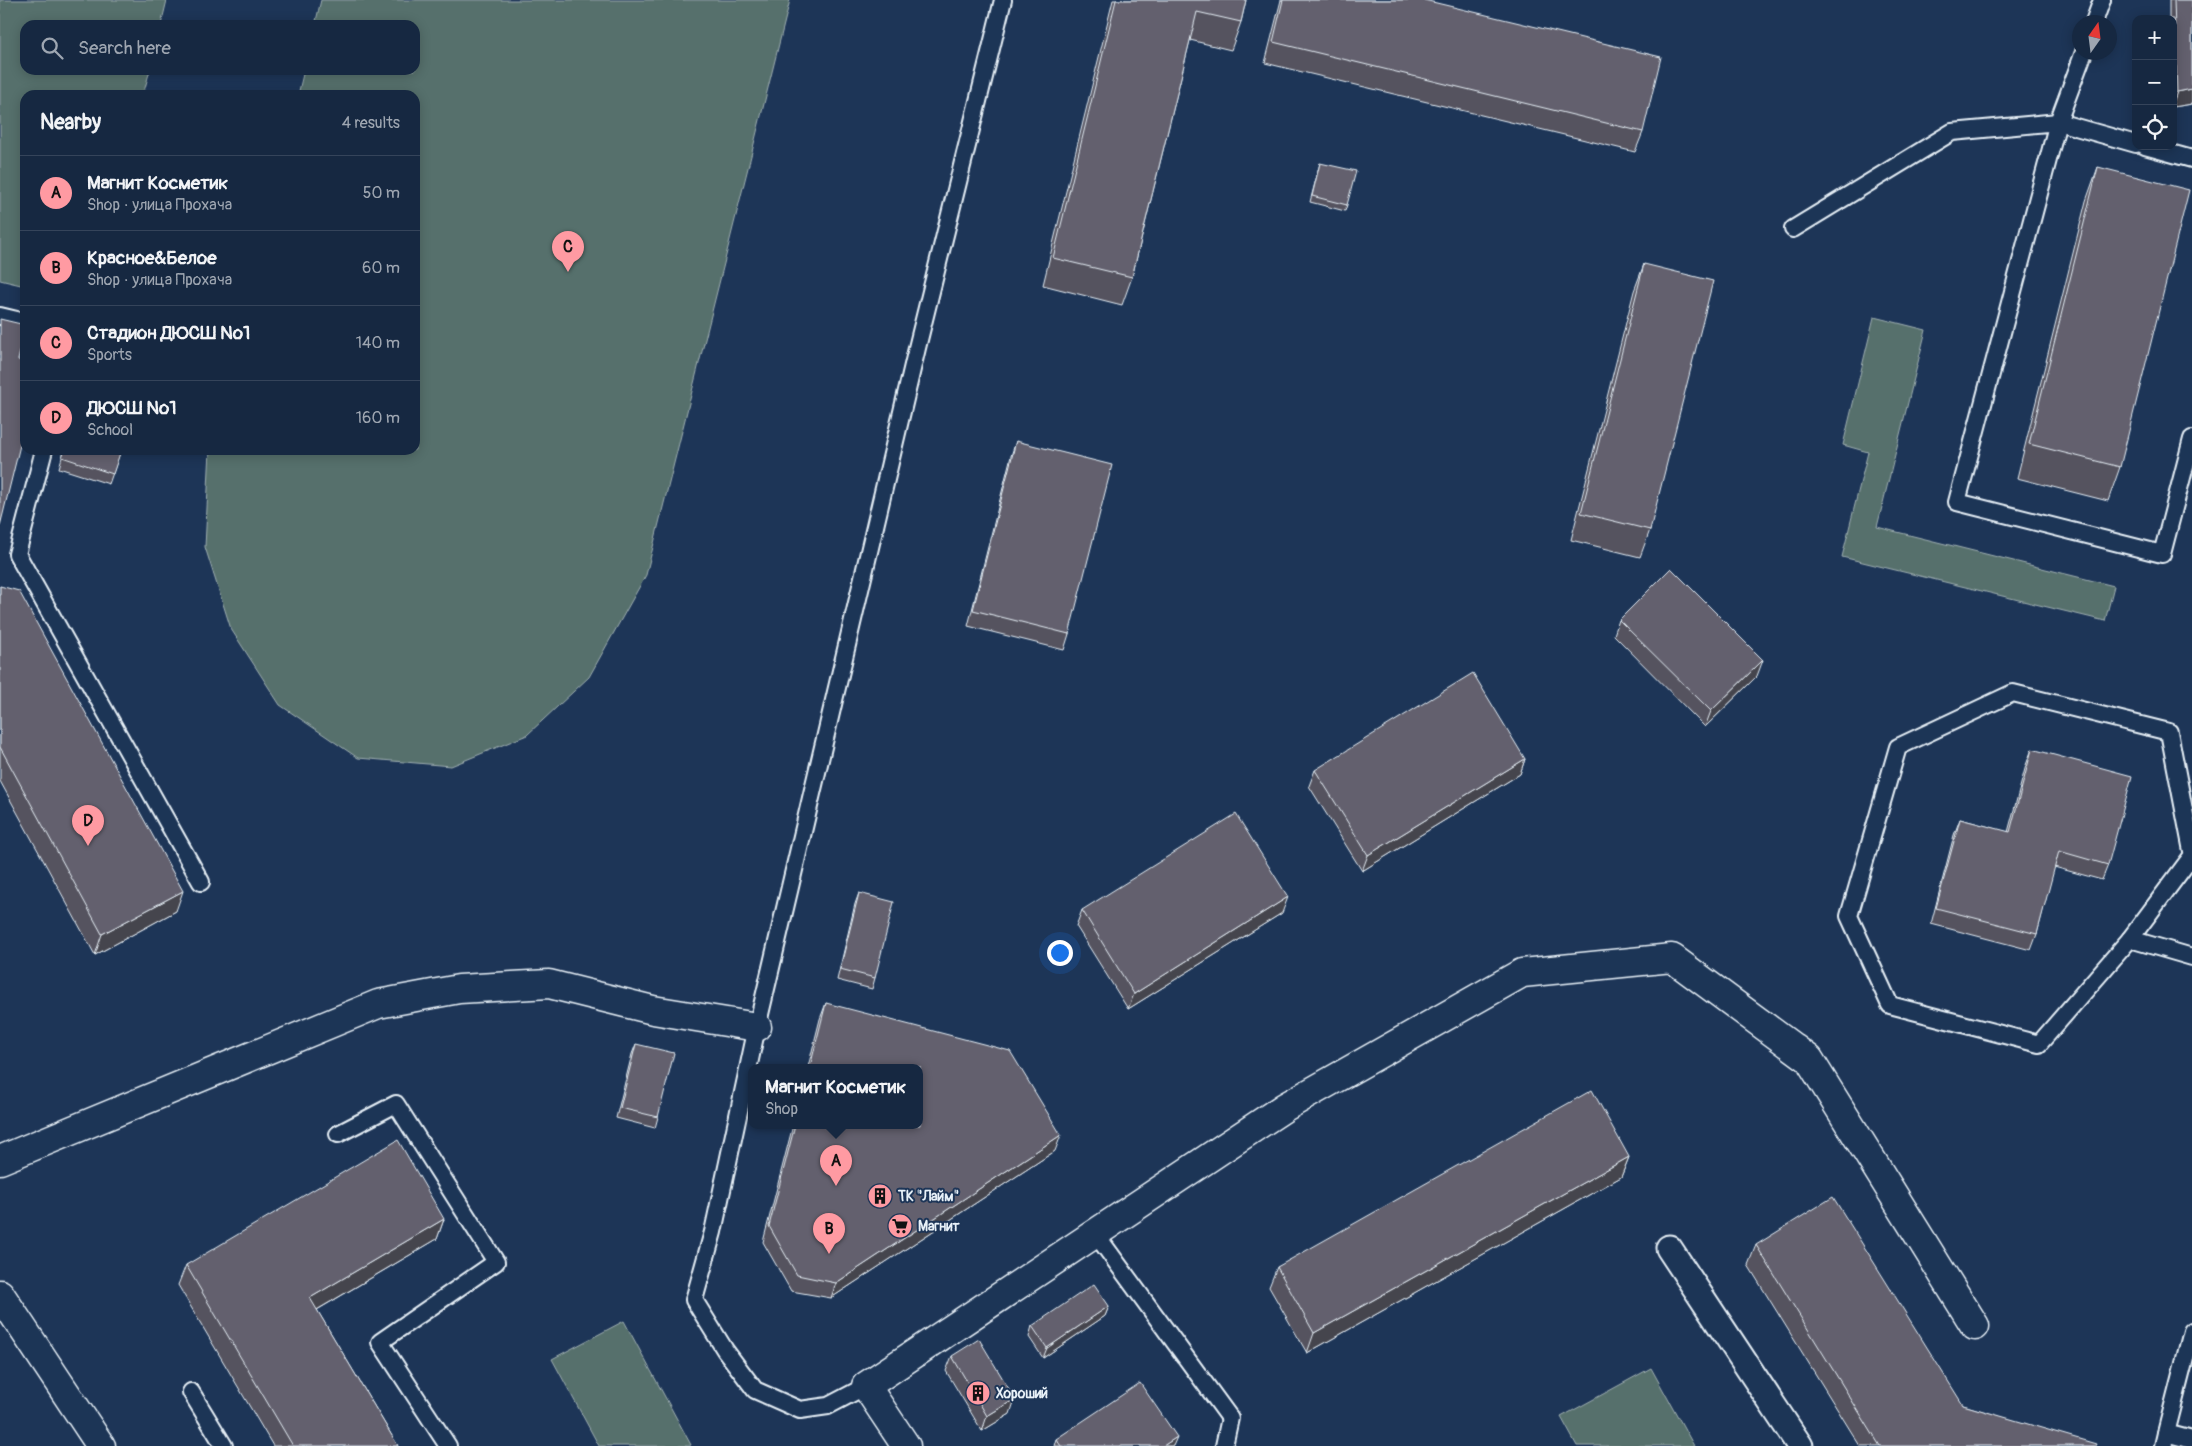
<!DOCTYPE html>
<html lang="en">
<head>
<meta charset="utf-8">
<style>
  body { margin:0; font-family:Pangolin,sans-serif; background:#23344c; color:#f1f3f6 }
  .controls { position:absolute; right:15px; top:15px; display:grid; overflow:hidden; border-radius:10px; box-shadow:0 2px 12px #0003 }
  .controls button { width:45px; height:45px; display:grid; place-items:center; padding:0; border:0; border-bottom:1px solid #35445a; background:#162841; color:#f1f3f6; font:25px sans-serif }
  .compass { position:absolute; left:2072px; top:15px; width:45px; height:45px; border-radius:50%; background:#162841; box-shadow:0 2px 12px #0003; rotate:14deg }
  .you { position:absolute; left:1059px; top:952px; width:18px; height:18px; margin:-12px; border:4px solid #fff; border-radius:50%; background:#1a73e8; box-shadow:0 0 0 8px #1a73e833 }
  .badge { display:grid; place-items:center; width:32px; height:32px; border-radius:50%; background:#ff9aa2; color:#111; font-size:16px; font-weight:700 }
  .pin { position:absolute; translate:-50% -41px; filter:drop-shadow(0 1px 2px #0008) }
  .pin::after { content:''; position:absolute; top:26px; width:18px; height:15px; background:inherit; clip-path:polygon(0 0,100% 0,50% 100%) }
  .popup { position:absolute; left:748px; top:1064px; width:175px; height:65px; box-sizing:border-box; display:grid; place-content:center; border-radius:10px; background:#162841; filter:drop-shadow(0 1px 4px #0005); font-size:16px; white-space:nowrap; color:#9ea6b1 }
  .popup b { font-size:19px; color:#f1f3f6 }
  .popup::after { content:''; position:absolute; left:50%; top:100%; margin-left:-10px; border:10px solid transparent; border-top-color:#162841 }
  .list { margin:0; padding:0; list-style:none }
  h2 { display:flex; justify-content:space-between; align-items:center; height:65px; margin:0; padding:0 20px; font-size:21px }
  h2 small { font-size:16px; font-weight:400; color:#9ea6b1 }
  .list li { display:grid; grid-template-columns:32px 1fr auto; gap:15px; align-items:center; box-sizing:border-box; height:75px; padding:0 20px; border-top:1px solid #35445a }
  .list b { display:block; font-size:19px; white-space:nowrap }
  .list p { margin:0; font-size:16px; white-space:nowrap; color:#9ea6b1 }
  .list em { font-size:16px; font-style:normal; color:#9ea6b1 }
  .icon { flex:none; width:28px; height:28px; fill:none; stroke:currentColor; stroke-width:2; stroke-linecap:round; stroke-linejoin:round }
  .map { position:relative; flex:none; width:2192px; height:1446px; overflow:hidden }
  .search { position:absolute; background:#162841; box-shadow:0 2px 12px #0003; left:20px; top:20px; width:400px; height:55px; display:flex; align-items:center; gap:12px; box-sizing:border-box; padding:0 18px; border-radius:15px; color:#9ea6b1; font-size:19px }
  .panel { position:absolute; background:#162841; box-shadow:0 2px 12px #0003; left:20px; top:90px; width:400px; height:365px; border-radius:15px }
  .map>svg:first-child { display:block }
  .green { fill:#57706c; stroke:#a0b0b2 }
  .lines { fill:none; stroke-linecap:round; stroke-linejoin:round }
  .service-casing { stroke:#e8f1f8; stroke-width:20 }
  .pedestrian-casing { stroke:#e8f1f8; stroke-width:29 }
  .minor-casing { stroke:#e8f1f8; stroke-width:31 }
  .tertiary-casing { stroke:#e8f1f8; stroke-width:31 }
  .service { stroke:#1d3557; stroke-width:16 }
  .pedestrian { stroke:#1d3557; stroke-width:25 }
  .minor { stroke:#1d3557; stroke-width:28 }
  .tertiary { stroke:#1d3557; stroke-width:28 }
  .wall { fill:#55535f; stroke:#e8f1f8 }
  .shaded-wall { fill:#45444d; stroke:#e8f1f8 }
  .building { fill:#63616e; stroke:#e8f1f8 }
  .labels { text-anchor:middle; dominant-baseline:central; stroke-width:4; stroke-linejoin:round; paint-order:stroke }
  .poi-label { font-size:14px; font-weight:bold; fill:#e8f1f8; stroke:#1d3557; text-anchor:start }
</style>
</head>
<body>
<div class="map">
<svg width="2192" height="1446" viewBox="0 0 2192 1446">
  <rect width="100%" height="100%" fill="#1d3557"/>
  <filter id="ink" filterUnits="userSpaceOnUse"><feTurbulence type="fractalNoise" baseFrequency=".02" numOctaves="2"/><feDisplacementMap in="SourceGraphic" scale="10" xChannelSelector="R" yChannelSelector="G"/><feConvolveMatrix kernelMatrix="1 2 1 2 8 2 1 2 1" color-interpolation-filters="sRGB"/></filter>
  <g filter="url(#ink)">
    <g class="green">
      <path d="M0 0H167L161 25H25V70H150L143 95H25V286L0 280Z"/>
      <path d="M321 0H790L646 575 589 677 527 735 451 766 358 758 280 705 231 629 205 547 210 450H415V95H298L304 70H415V25H315Z"/>
      <path d="M1874 317 1926 330 1877 527 2114 586 2105 621 1842 557 1868 452 1843 445Z"/>
      <path d="M624 1321 691 1445 689 1446H599L552 1359Z"/>
      <path d="M1651 1368 1694 1446H1577L1561 1417Z"/>
    </g>
    <g class="lines">
      <defs>
        <g id="service">
          <path d="M2094 22 2102 0"/>
          <path d="M2084 52 2058 122 2136 144"/>
          <path d="M2145 146 2192 159"/>
          <path d="M1793 229 1952 132 2058 122 1957 502 2162 554 2192 439"/>
          <path d="M0 316 25 322"/>
          <path d="M44 450 17 554 201 882"/>
          <path d="M2192 851 2169 732 2013 693 1898 747 1849 916 1890 1005 2039 1044 2130 939 2192 957"/>
          <path d="M2130 939 2192 856"/>
          <path d="M338 1134 396 1104 496 1262 380 1342 448 1446"/>
          <path d="M1095 1233 1230 1418 1224 1446"/>
          <path d="M866 1386 828 1406 800 1410 755 1390 725 1350 694 1300 713 1232 757 1027 917 348 1003 0"/>
          <path d="M191 1392 224 1446"/>
          <path d="M2166 1433 2192 1331"/>
          <path d="M2163 1446 2166 1433 2192 1440"/>
        </g>
        <path id="pedestrian" d="M1669 1248 1800 1446"/>
        <g id="minor">
          <path d="M0 1160 378 1004 459 989 549 984 653 1010 757 1027"/>
          <path d="M906 1446 866 1386 1285 1107 1522 973 1672 958 1809 1059 1975 1326"/>
        </g>
        <path id="tertiary" d="M0 1294 101 1446"/>
      </defs>
      <use href="#service" class="service-casing"/>
      <use href="#pedestrian" class="pedestrian-casing"/>
      <use href="#minor" class="minor-casing"/>
      <use href="#tertiary" class="tertiary-casing"/>
      <use href="#service" class="service"/>
      <use href="#pedestrian" class="pedestrian"/>
      <use href="#minor" class="minor"/>
      <use href="#tertiary" class="tertiary"/>
    </g>
    <g class="wall">
      <path d="M1113 0H1246L1241 22 1231 50 1190 40 1132 277 1122 305 1043 285Z"/>
      <path d="M1281 0H1424L1643 132 1635 152 1265 63Z"/>
      <path d="M2169 0H2192V104L2173 107V19H2169Z"/>
      <path d="M1320 163 1347 205 1345 211 1310 202Z"/>
      <path d="M2098 167 2120 467 2108 501 2017 478 2086 201Z"/>
      <path d="M1644 264 1650 530 1640 557 1571 540 1634 291Z"/>
      <path d="M1016 441 1069 634 1064 650 968 626 1011 456Z"/>
      <path d="M64 450H121L109 484 59 468Z"/>
      <path d="M0 586 176 911 95 955 0 781Z"/>
      <path d="M1619 620 1757 676 1705 727 1614 635Z"/>
      <path d="M2032 749 2108 865 2102 880 2054 867 2037 934 2031 950 1931 924 1954 835 1960 819 2008 832 2026 765Z"/>
      <path d="M1525 759 1520 774 1362 871 1309 786 1315 770Z"/>
      <path d="M859 893 875 978 872 989 837 980 855 904Z"/>
      <path d="M1082 910 1282 913 1128 1009 1076 926Z"/>
      <path d="M826 1003 1055 1151 831 1298 791 1291 763 1242 793 1125H920V1067H808L820 1019Z"/>
      <path d="M636 1044 658 1117 655 1128 616 1118 632 1054Z"/>
      <path d="M1629 1157 1621 1177 1307 1353 1269 1287 1277 1267Z"/>
      <path d="M444 1219 437 1239 317 1310 398 1446H273L178 1285 186 1265Z"/>
      <path d="M1756 1245 1963 1405 2095 1446H1860L1748 1265Z"/>
      <path d="M1109 1306 1105 1316 1043 1358 1029 1337 1032 1326Z"/>
      <path d="M952 1356 1010 1414 982 1431 946 1371Z"/>
      <path d="M1056 1439 1173 1446H1054Z"/>
    </g>
    <g class="shaded-wall">
      <path d="M2192 89V104L2173 107V103L2177 92Z"/>
      <path d="M1763 660 1757 676 1705 727 1711 711Z"/>
      <path d="M1525 759 1520 774 1362 871 1368 855Z"/>
      <path d="M183 891 176 911 95 955 102 934Z"/>
      <path d="M1288 897 1282 913 1128 1009 1134 994Z"/>
      <path d="M1061 1135 1055 1151 831 1298 836 1283Z"/>
      <path d="M1629 1157 1621 1177 1307 1353 1314 1333Z"/>
      <path d="M444 1219 437 1239 303 1318 310 1298Z"/>
      <path d="M1109 1306 1105 1316 1043 1358 1047 1348Z"/>
      <path d="M1015 1399 1010 1414 982 1431 987 1416Z"/>
      <path d="M1177 1437 1173 1446H1163Z"/>
    </g>
    <g class="building">
      <path d="M1116 0H1246L1241 22 1197 12 1132 277 1053 258Z"/>
      <path d="M1283 0H1424L1661 57 1643 132 1273 42Z"/>
      <path d="M2174 0H2192V89L2177 92Z"/>
      <path d="M1320 163 1356 171 1347 205 1312 196Z"/>
      <path d="M2098 167 2189 190 2120 467 2029 444Z"/>
      <path d="M1644 264 1713 281 1650 530 1581 513Z"/>
      <path d="M0 319 25 325V330L18 360 25 361V425L0 526Z"/>
      <path d="M1016 441 1112 465 1069 634 973 610Z"/>
      <path d="M65 450H121L113 474 62 457Z"/>
      <path d="M1671 568 1763 660 1711 711 1619 620Z"/>
      <path d="M0 586 19 591 183 891 102 934 0 747Z"/>
      <path d="M1473 673 1525 759 1368 855 1315 770Z"/>
      <path d="M2032 749 2132 776 2108 865 2059 851 2037 934 1936 908 1960 819 2010 832Z"/>
      <path d="M1236 814 1288 897 1134 994 1082 910Z"/>
      <path d="M859 893 894 902 875 978 840 969Z"/>
      <path d="M826 1003 1010 1051 1061 1135 836 1283 797 1275 769 1226 795 1125H920V1067H810Z"/>
      <path d="M636 1044 674 1053 658 1117 620 1108Z"/>
      <path d="M1592 1090 1629 1157 1314 1333 1277 1267Z"/>
      <path d="M398 1140 444 1219 310 1298 398 1446H293L186 1265Z"/>
      <path d="M1833 1197 1963 1405 2096 1444 2095 1446H1880L1756 1245Z"/>
      <path d="M1094 1284 1109 1306 1047 1348 1032 1326Z"/>
      <path d="M979 1339 1015 1399 987 1416 952 1356Z"/>
      <path d="M1140 1383 1177 1437 1163 1446H1061L1056 1439Z"/>
    </g>
  </g>
  <defs>
    <symbol id="building-disc" viewBox="-11 -11 22 22"><circle r="9.5" fill="#ff9aa2" stroke="#1d3557"/><path d="M-4-6H4V6H1V3H-1V6H-4ZM-2.5-4.3h1.7v1.8h-1.7ZM.8-4.3h1.7v1.8H.8ZM-2.5-1h1.7V.8h-1.7ZM.8-1h1.7V.8H.8Z" fill="#111"/></symbol>
    <symbol id="supermarket-disc" viewBox="-11 -11 22 22"><circle r="9.5" fill="#ff9aa2" stroke="#1d3557"/><path d="M-6-5.5h2.5l.6 2H6L4.5 2H-2.5L-4.4-4H-6ZM-1.5 3.2a1.3 1.3 0 1 0 .1 0ZM3 3.2a1.3 1.3 0 1 0 .1 0Z" fill="#111"/></symbol>
  </defs>
  <g fill-rule="evenodd">
    <use href="#building-disc" x="866" y="1182" width="28" height="28"/>
    <use href="#supermarket-disc" x="886" y="1212" width="28" height="28"/>
    <use href="#building-disc" x="964" y="1379" width="28" height="28"/>
  </g>
  <g class="labels">
    <g class="poi-label">
      <text x="898" y="1196">ТК "Лайм"</text>
      <text x="918" y="1226">Магнит</text>
      <text x="996" y="1393">Хороший</text>
    </g>
  </g>
</svg>
<div class="controls">
<button>+</button>
<button>−</button>
<button><svg class="icon" aria-label="locate" viewBox="0 0 24 24"><circle cx="12" cy="12" r="6"/><path d="M12 2v4M12 18v4M2 12h4M18 12h4"/></svg></button>
</div>
<svg class="compass" viewBox="-18 -18 36 36"><path d="M0-13l5 13h-10z" fill="#e53935"/><path d="M0 13l5-13h-10z" fill="#9ea6b1"/></svg>
<div class="you"></div>
<div class="pin badge" style="left:836px;top:1186px">A</div>
<div class="popup"><b>Магнит Косметик</b>Shop</div>
<div class="pin badge" style="left:829px;top:1254px">B</div>
<div class="pin badge" style="left:568px;top:272px">C</div>
<div class="pin badge" style="left:88px;top:846px">D</div>
<div class="search"><svg class="icon" aria-label="search" viewBox="0 0 24 24"><circle cx="10" cy="10" r="6"/><path d="M15 15l6 6"/></svg>Search here</div>
<section class="panel">
<h2>Nearby<small>4 results</small></h2>
<ul class="list">
<li><span class="badge">A</span><div><b>Магнит Косметик</b><p>Shop · улица Прохача</p></div><em>50 m</em></li>
<li><span class="badge">B</span><div><b>Красное&amp;Белое</b><p>Shop · улица Прохача</p></div><em>60 m</em></li>
<li><span class="badge">C</span><div><b>Стадион ДЮСШ №1</b><p>Sports</p></div><em>140 m</em></li>
<li><span class="badge">D</span><div><b>ДЮСШ №1</b><p>School</p></div><em>160 m</em></li>
</ul>
</section>
</div>
</body>
</html>
